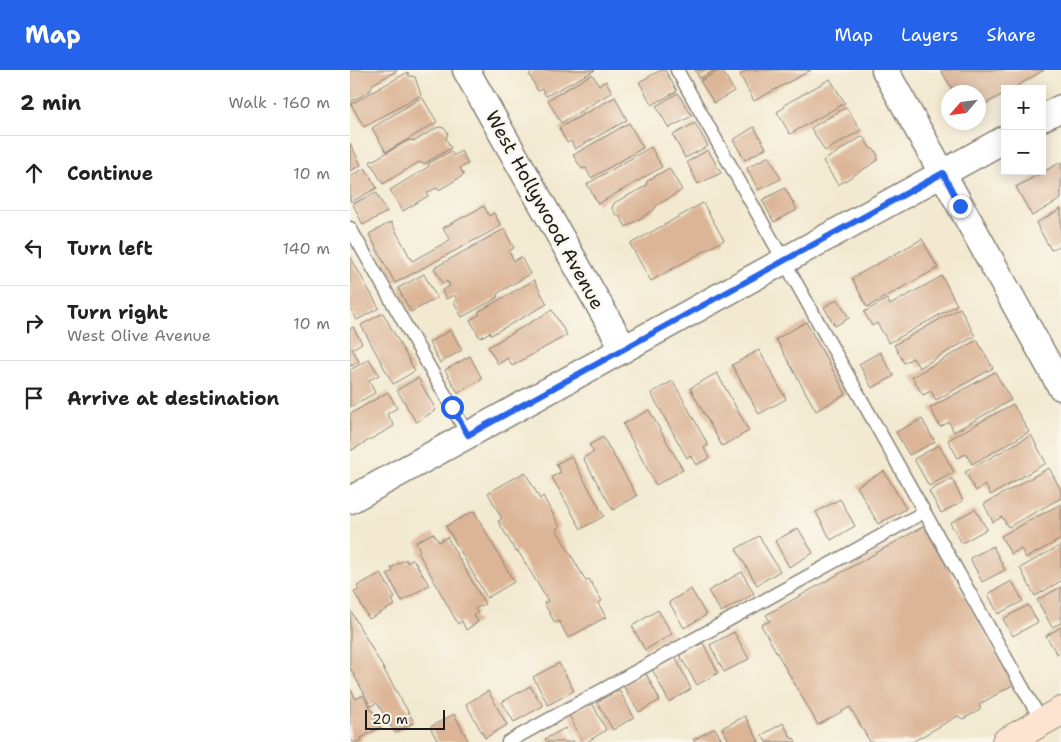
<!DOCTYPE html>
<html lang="en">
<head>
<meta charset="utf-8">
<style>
  body { margin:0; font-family:"Shantell Sans",sans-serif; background:#f6f6f6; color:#222 }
  .controls { position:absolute; right:15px; top:15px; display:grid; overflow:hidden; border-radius:0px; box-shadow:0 2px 12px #0003 }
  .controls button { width:45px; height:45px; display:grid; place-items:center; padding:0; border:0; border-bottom:1px solid #e0e0e0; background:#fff; color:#222; font:25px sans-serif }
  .compass { position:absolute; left:591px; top:15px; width:45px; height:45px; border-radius:50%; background:#fff; box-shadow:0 2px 12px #0003; rotate:242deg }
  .scale { position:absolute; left:15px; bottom:12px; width:80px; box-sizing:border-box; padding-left:5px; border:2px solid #1c1c1c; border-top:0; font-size:14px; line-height:18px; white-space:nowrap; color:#1c1c1c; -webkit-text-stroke:4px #fbf7ec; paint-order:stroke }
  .stop { position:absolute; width:15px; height:15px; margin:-11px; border:4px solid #2563eb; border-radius:50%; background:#fff }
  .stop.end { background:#2563eb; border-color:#fff; box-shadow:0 1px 5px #0008 }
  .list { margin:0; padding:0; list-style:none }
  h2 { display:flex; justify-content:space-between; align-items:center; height:65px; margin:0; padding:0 20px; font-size:21px }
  h2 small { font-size:16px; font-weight:400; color:#767676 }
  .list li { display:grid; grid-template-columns:32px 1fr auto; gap:15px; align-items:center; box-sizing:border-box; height:75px; padding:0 20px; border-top:1px solid #e0e0e0 }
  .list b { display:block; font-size:19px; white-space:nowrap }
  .list p { margin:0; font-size:16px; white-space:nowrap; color:#767676 }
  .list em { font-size:16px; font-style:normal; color:#767676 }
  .icon { flex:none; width:28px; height:28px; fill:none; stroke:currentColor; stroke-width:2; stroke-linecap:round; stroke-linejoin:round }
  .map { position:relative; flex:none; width:711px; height:672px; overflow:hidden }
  header { display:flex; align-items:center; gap:30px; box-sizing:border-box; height:70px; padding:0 25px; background:#2563eb; color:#fff }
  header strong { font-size:24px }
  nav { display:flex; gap:28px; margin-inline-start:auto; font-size:18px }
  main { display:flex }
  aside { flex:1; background:#fff }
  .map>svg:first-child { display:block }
  .building { fill:#dcb597 }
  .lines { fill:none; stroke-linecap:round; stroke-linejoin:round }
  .lane-casing { stroke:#878276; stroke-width:15 }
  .street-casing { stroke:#878276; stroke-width:29 }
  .secondary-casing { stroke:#878276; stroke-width:30 }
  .lane { stroke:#fff; stroke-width:12 }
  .street { stroke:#fff; stroke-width:26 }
  .secondary { stroke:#fde4d1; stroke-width:28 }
  .route { stroke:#2563eb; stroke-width:6 }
  .labels { text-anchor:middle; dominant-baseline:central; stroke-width:5; stroke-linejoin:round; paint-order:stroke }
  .street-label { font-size:19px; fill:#1c1c1c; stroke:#fbf7ec }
</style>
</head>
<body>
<header>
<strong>Map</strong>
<nav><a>Map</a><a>Layers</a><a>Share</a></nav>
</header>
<main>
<aside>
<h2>2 min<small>Walk · 160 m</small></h2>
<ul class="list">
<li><svg class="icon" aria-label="ahead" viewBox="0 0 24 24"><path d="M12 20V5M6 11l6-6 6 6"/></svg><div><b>Continue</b></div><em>10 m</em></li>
<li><svg class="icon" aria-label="left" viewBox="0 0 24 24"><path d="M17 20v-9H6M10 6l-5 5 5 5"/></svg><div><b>Turn left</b></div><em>140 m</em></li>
<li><svg class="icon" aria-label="right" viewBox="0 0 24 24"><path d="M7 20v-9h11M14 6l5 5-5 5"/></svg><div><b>Turn right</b><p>West Olive Avenue</p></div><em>10 m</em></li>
<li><svg class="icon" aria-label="arrive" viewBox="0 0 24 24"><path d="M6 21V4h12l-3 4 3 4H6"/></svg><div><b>Arrive at destination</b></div></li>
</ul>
</aside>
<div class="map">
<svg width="711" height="672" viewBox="0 0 711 672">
  <rect width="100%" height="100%" fill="#fbf7ec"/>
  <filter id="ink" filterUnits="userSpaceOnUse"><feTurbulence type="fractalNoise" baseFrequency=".02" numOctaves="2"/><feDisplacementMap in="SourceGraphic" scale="10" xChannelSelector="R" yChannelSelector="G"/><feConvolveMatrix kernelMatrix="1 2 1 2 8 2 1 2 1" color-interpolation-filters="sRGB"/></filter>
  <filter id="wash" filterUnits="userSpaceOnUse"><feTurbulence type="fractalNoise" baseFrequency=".0096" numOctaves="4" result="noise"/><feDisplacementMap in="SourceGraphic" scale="20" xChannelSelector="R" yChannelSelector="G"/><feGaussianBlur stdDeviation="1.12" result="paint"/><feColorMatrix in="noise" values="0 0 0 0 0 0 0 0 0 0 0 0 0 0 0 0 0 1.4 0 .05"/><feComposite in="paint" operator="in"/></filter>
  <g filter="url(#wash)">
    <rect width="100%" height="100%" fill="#f2e9d0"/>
    <g id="blocks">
      <g class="building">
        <path d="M3 0H48L23 14 20 21 0 32V2Z"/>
        <path d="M186 0H245L196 26 192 19 188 21 179 4Z"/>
        <path d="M311 0H315L327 21 302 35 289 12Z"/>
        <path d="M345 0H365L350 9Z"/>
        <path d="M370 0H372L384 21 364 33 350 11Z"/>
        <path d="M398 0H461L404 31 390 5Z"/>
        <path d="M591 0H694L662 19H655V23L628 38V22H604Z"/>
        <path d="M58 2 59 6 65 7 71 25 14 57 1 34Z"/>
        <path d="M242 4 249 15 256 11 262 22 211 53 198 30Z"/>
        <path d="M480 9 495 33 440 64 427 42 435 37 434 35Z"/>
        <path d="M328 23 342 46 319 58 306 36Z"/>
        <path d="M72 27 87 52 36 82 22 58Z"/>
        <path d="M265 27 277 50 225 79 221 71 217 73 209 58Z"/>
        <path d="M496 37 511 60 475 81 461 58Z"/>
        <path d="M279 53 293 78 241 108 236 98 232 99 223 85Z"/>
        <path d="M345 53 358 76 335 88 323 65Z"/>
        <path d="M88 57 94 58 98 63 96 69 101 78 74 94 69 92 33 114 20 92 59 70 65 71Z"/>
        <path d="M404 57 416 78 395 90 383 70Z"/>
        <path d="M513 66 520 78 525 80 528 86 527 91 488 115 473 91Z"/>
        <path d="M0 73 11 95 0 101Z"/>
        <path d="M301 77 312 97 248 134 237 114Z"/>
        <path d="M358 80 371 103 348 114 337 92Z"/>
        <path d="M101 81 103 86 111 81 118 94 110 98 114 105 89 120 86 118 77 123 78 126 53 141 40 120 78 97 79 93Z"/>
        <path d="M419 86 431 109 408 120 397 98Z"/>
        <path d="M711 92V129L682 146 666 117Z"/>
        <path d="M15 98 27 118 1 132 0 130V107Z"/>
        <path d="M319 98 332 120 306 136 304 140 276 157 270 147 266 145 262 138 264 133 296 116 297 111Z"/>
        <path d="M435 118 447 140 424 152 412 130Z"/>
        <path d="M26 122 37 142 13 155 3 134Z"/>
        <path d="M353 133 374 170 301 211 280 174Z"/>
        <path d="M134 136 139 146 144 143 151 156 45 213 19 164 41 152 62 191 100 170 93 158Z"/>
        <path d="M711 139V175L701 180 686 153Z"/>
        <path d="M154 159 164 178 159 181 164 191 171 187 180 204 148 223 147 228 112 247 104 232 107 230 104 225 96 229 92 220 100 216 97 211 93 214 84 198Z"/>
        <path d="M572 169 588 198 517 237 502 208Z"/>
        <path d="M0 186 29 238 7 250 0 238Z"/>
        <path d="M74 204 87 228 61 242 48 218Z"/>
        <path d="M592 206 607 235 539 273 527 253 522 256 514 242 537 229 540 235Z"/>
        <path d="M184 210 197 234 141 265 140 262 130 268 120 250 130 244 128 242Z"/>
        <path d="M488 229 499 248 485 256 474 237Z"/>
        <path d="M610 238 625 266 569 298 563 288 554 293 544 275Z"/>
        <path d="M202 240 217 265 162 296 158 288 148 294 138 277Z"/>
        <path d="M33 243 65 301 43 314 11 255Z"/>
        <path d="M456 252 496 324 466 341 426 269Z"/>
        <path d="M3 257 12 273 2 279 9 291 0 296V259Z"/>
        <path d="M101 260 112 280 90 293 79 272Z"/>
        <path d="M627 270 643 298 586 330 581 321 573 325 562 307Z"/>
        <path d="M409 280 436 329 409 344 382 295Z"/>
        <path d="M530 282 544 306 522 318 509 294Z"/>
        <path d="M120 286 132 309 108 323 95 300Z"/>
        <path d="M19 289 29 305 19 310 25 323 0 337V300Z"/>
        <path d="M645 302 661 330 604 362 599 352 590 357 580 338Z"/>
        <path d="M367 303 399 361 372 376 340 318Z"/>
        <path d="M68 308 86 340 66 352 47 320Z"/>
        <path d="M323 311 358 375 354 378 359 388 346 395 340 385 337 388 301 323Z"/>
        <path d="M38 322 47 338 37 344 44 356 0 381V344Z"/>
        <path d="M663 334 679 362 622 394 616 384 608 388 598 370Z"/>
        <path d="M299 340 333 400 306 415 273 354Z"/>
        <path d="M572 349 585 372 559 385 546 362Z"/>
        <path d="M681 365 696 393 641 425 635 415 626 421 615 402Z"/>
        <path d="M253 367 287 426 263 440 233 388 244 382 239 375Z"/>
        <path d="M589 375 604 402 579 416 564 389Z"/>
        <path d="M221 386 254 446 231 459 202 407 211 402 206 394Z"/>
        <path d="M699 398 711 420V428L658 457 652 447 643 452 634 434Z"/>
        <path d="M534 401 556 439 528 454 507 416Z"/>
        <path d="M175 402 190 429 193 426 210 457 206 459 236 511 239 509 252 531 248 533 256 547 218 568 209 551 205 553 194 533 198 531 168 481 166 482 148 451 152 449 138 423Z"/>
        <path d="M602 409 613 431 591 443 579 421Z"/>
        <path d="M490 429 505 456 481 470 466 442Z"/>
        <path d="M711 434V469L676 488 671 479 661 484 651 466Z"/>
        <path d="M625 439 637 459 612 473 600 453Z"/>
        <path d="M124 441 164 512 137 528 96 456Z"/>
        <path d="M574 456 664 614 630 634V640L613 649 608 646 562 672H520L500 637 468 655 411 555 420 551 416 545Z"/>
        <path d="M448 458 463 483 439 497 425 471Z"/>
        <path d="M83 463 89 472 97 467 135 534 125 539 128 543 124 545 128 552 116 560 112 551 108 554 68 482 70 481 66 472Z"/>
        <path d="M409 466 430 501 407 515 386 479Z"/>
        <path d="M711 475V511L685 526 670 498Z"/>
        <path d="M643 476 655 500 632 512 620 488Z"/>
        <path d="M56 489 57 493 63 489 79 515 52 531 37 504 43 501 41 498Z"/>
        <path d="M392 502 404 524 371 542 358 521Z"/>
        <path d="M31 503 45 528 42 530 45 535 19 549 4 522 9 520 7 516Z"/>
        <path d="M662 511 673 531 648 544 638 524Z"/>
        <path d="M711 517V553L702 557 687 530Z"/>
        <path d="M341 519 356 545 334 558 319 532Z"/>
        <path d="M678 535 688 552 663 566 653 549Z"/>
        <path d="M0 540 64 652 45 663 27 633 21 636 0 598Z"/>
        <path d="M308 540 322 564 295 580 282 556Z"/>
        <path d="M711 557V581L707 584 696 566Z"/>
        <path d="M384 562 399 589 374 602 360 575Z"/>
        <path d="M353 573 368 603 347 615 329 584Z"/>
        <path d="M325 586 341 619 319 632 302 599Z"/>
        <path d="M209 593 224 621 198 635 183 607Z"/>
        <path d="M295 602 310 630 289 642 273 615Z"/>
        <path d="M180 616 193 636 164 652 152 632Z"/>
        <path d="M0 618 6 629 13 625 31 657 11 668 12 670 8 672H3L0 666Z"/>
        <path d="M269 620 284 647 263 660 247 632Z"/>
        <path d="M138 621 157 655 135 668 116 634Z"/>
        <path d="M242 633 256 660 237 672H233L219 645Z"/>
        <path d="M104 644 119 672H88L80 657Z"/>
        <path d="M395 646 409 672H380L372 658Z"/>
        <path d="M433 653 442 669 444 668 446 672H416L412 665Z"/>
        <path d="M215 658 224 672H197L195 669Z"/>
        <path d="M365 658 373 672H345L343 670Z"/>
      </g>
    </g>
  </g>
  <g filter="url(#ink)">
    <use href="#blocks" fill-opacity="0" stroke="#878276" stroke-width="1"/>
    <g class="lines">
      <defs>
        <g id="lane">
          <path d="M327 0 692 652"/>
          <path d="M0 158 118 365"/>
          <path d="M158 672 574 442"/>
        </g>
        <g id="street">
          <path d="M116 0 274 279"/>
          <path d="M535 0 711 317"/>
          <path d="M692 48 711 38"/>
          <path d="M0 430 655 69"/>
        </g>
        <path id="secondary" d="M656 672 711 641"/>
      </defs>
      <use href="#lane" class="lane-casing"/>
      <use href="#street" class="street-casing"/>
      <use href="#secondary" class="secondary-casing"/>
      <use href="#lane" class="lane"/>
      <use href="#street" class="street"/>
      <use href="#secondary" class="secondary"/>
    </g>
  </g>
  <g class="lines" filter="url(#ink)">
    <path class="route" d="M102 337 118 365 593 103 610 136"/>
  </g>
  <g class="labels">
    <g class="street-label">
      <text transform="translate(195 140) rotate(61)">West Hollywood Avenue</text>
    </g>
  </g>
</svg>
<div class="controls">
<button>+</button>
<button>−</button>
</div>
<svg class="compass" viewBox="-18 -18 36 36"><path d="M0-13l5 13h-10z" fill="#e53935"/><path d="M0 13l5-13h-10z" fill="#767676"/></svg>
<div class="scale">20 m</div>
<div class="stop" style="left:102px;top:337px"></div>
<div class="stop end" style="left:610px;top:136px"></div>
</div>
</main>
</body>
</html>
